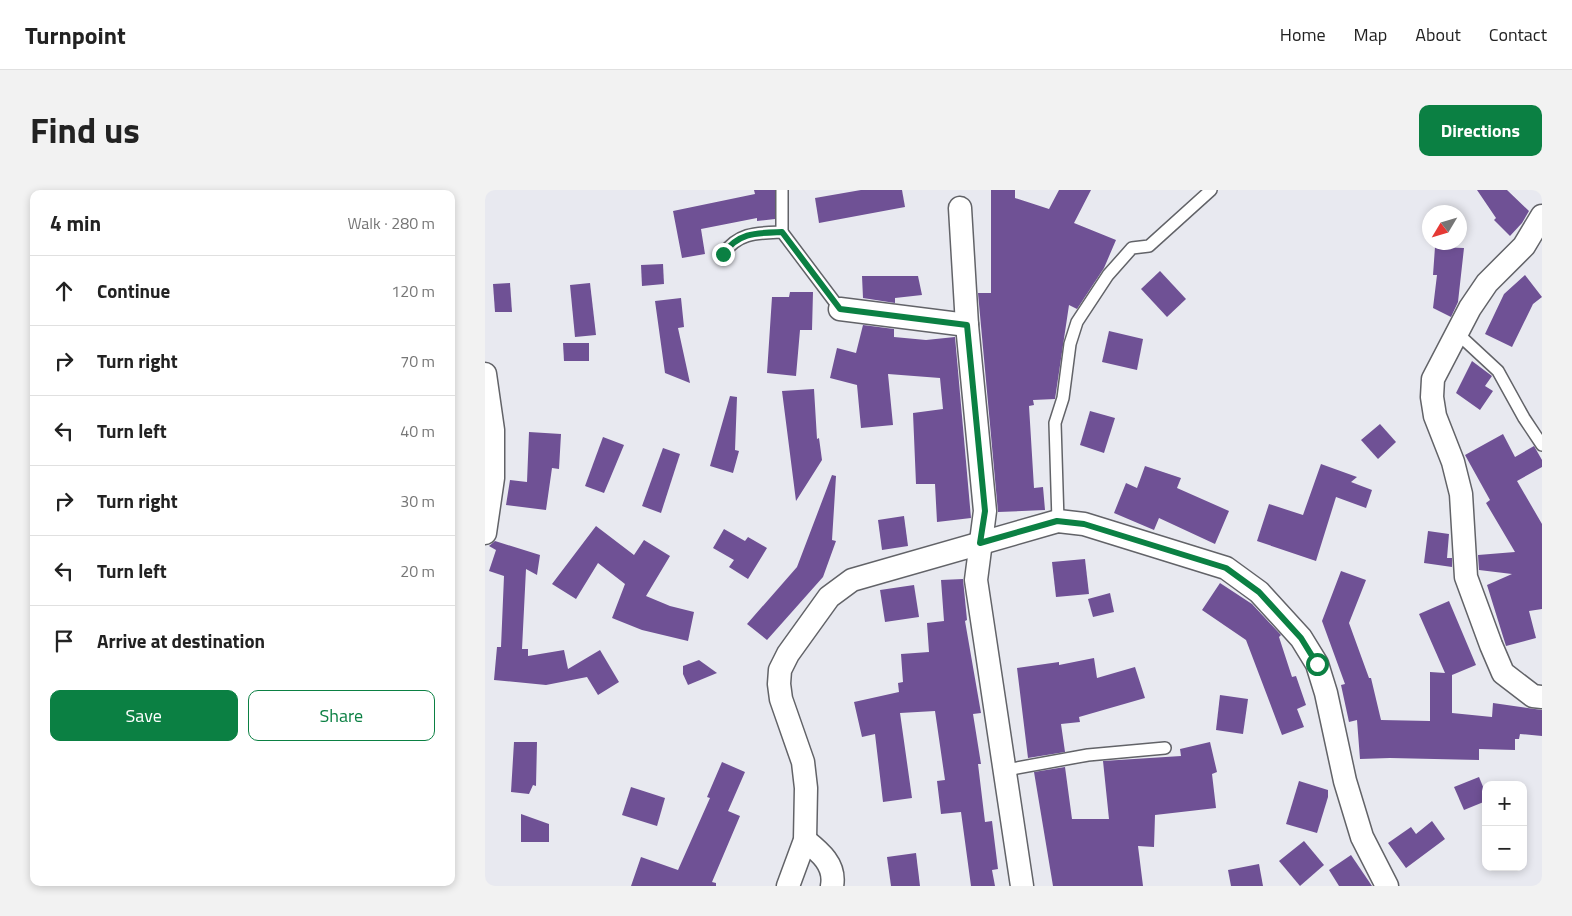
<!DOCTYPE html>
<html lang="en">
<head>
<meta charset="utf-8">
<style>
  body { margin:0; font-family:"Titillium Web",sans-serif; background:#f2f2f2; color:#222 }
  .controls { position:absolute; right:15px; bottom:15px; display:grid; overflow:hidden; border-radius:10px; box-shadow:0 2px 8px #0003 }
  .controls button { width:45px; height:45px; display:grid; place-items:center; padding:0; border:0; border-bottom:1px solid #e0e0e0; background:#fff; color:#222; font:25px sans-serif }
  .compass { position:absolute; left:937px; top:15px; width:45px; height:45px; border-radius:50%; background:#fff; box-shadow:0 2px 8px #0003; rotate:232deg }
  .stop { position:absolute; width:15px; height:15px; margin:-11px; border:4px solid #0b8043; border-radius:50%; background:#fff }
  .stop.end { background:#0b8043; border-color:#fff; box-shadow:0 1px 5px #0008 }
  .list { margin:0; padding:0; list-style:none }
  h2 { display:flex; justify-content:space-between; align-items:center; height:65px; margin:0; padding:0 20px; font-size:21px }
  h2 small { font-size:16px; font-weight:400; color:#767676 }
  .list li { display:grid; grid-template-columns:32px 1fr auto; gap:15px; align-items:center; box-sizing:border-box; height:70px; padding:0 20px; border-top:1px solid #e0e0e0 }
  .list b { display:block; font-size:19px; white-space:nowrap }
  .list em { font-size:16px; font-style:normal; color:#767676 }
  .actions { display:flex; gap:10px; padding:15px 20px }
  .actions a { flex:1; padding:11px 0; border:1px solid #0b8043; border-radius:10px; text-align:center; font-size:18px; color:#0b8043 }
  .actions .main { background:#0b8043; color:#fff }
  .icon { flex:none; width:28px; height:28px; fill:none; stroke:currentColor; stroke-width:2; stroke-linecap:round; stroke-linejoin:round }
  .map { position:relative; flex:none; width:1057px; height:696px; overflow:hidden; border-radius:10px }
  header { display:flex; align-items:center; gap:30px; box-sizing:border-box; height:70px; padding:0 25px; background:#fff; border-bottom:1px solid #e0e0e0 }
  header strong { font-size:24px }
  nav { display:flex; gap:28px; margin-inline-start:auto; font-size:18px }
  .intro { display:flex; align-items:center; justify-content:space-between; box-sizing:border-box; height:120px; padding:0 30px }
  h1 { margin:0; font-size:35px }
  .button { padding:12px 22px; border-radius:10px; background:#0b8043; color:#fff; font-size:18px; font-weight:700 }
  main { display:flex; gap:30px; padding:0 30px }
  aside { flex:1; background:#fff; border-radius:10px; box-shadow:0 2px 8px #0003 }
  .map>svg:first-child { display:block }
  .building { fill:#6f5195 }
  .lines { fill:none; stroke-linecap:round; stroke-linejoin:round }
  .lane-casing { stroke:#626368; stroke-width:14 }
  .street-casing { stroke:#626368; stroke-width:25 }
  .lane { stroke:#fff; stroke-width:11 }
  .street { stroke:#fff; stroke-width:22 }
  .route { stroke:#0b8043; stroke-width:6 }
</style>
</head>
<body>
<header>
<strong>Turnpoint</strong>
<nav><a>Home</a><a>Map</a><a>About</a><a>Contact</a></nav>
</header>
<div class="intro"><h1>Find us</h1><a class="button">Directions</a></div>
<main>
<aside>
<h2>4 min<small>Walk · 280 m</small></h2>
<ul class="list">
<li><svg class="icon" aria-label="ahead" viewBox="0 0 24 24"><path d="M12 20V5M6 11l6-6 6 6"/></svg><div><b>Continue</b></div><em>120 m</em></li>
<li><svg class="icon" aria-label="right" viewBox="0 0 24 24"><path d="M7 20v-9h11M14 6l5 5-5 5"/></svg><div><b>Turn right</b></div><em>70 m</em></li>
<li><svg class="icon" aria-label="left" viewBox="0 0 24 24"><path d="M17 20v-9H6M10 6l-5 5 5 5"/></svg><div><b>Turn left</b></div><em>40 m</em></li>
<li><svg class="icon" aria-label="right" viewBox="0 0 24 24"><path d="M7 20v-9h11M14 6l5 5-5 5"/></svg><div><b>Turn right</b></div><em>30 m</em></li>
<li><svg class="icon" aria-label="left" viewBox="0 0 24 24"><path d="M17 20v-9H6M10 6l-5 5 5 5"/></svg><div><b>Turn left</b></div><em>20 m</em></li>
<li><svg class="icon" aria-label="arrive" viewBox="0 0 24 24"><path d="M6 21V4h12l-3 4 3 4H6"/></svg><div><b>Arrive at destination</b></div></li>
</ul>
<div class="actions"><a class="main">Save</a><a>Share</a></div>
</aside>
<div class="map">
<svg width="1057" height="696" viewBox="0 0 1057 696">
  <rect width="100%" height="100%" fill="#e8e9f0"/>
  <g class="building">
    <path d="M269 0H290V29L272 31V28L216 39 220 64 197 68 188 21 270 4Z"/>
    <path d="M376 0H417L420 17 334 33 330 8Z"/>
    <path d="M506 0H530V8L564 19 574 0H606L589 33 631 50 619 78 592 119 584 115 570 209 548 210 549 215 544 216 549 298 558 297 560 320 513 322 493 103H506Z"/>
    <path d="M992 0H1022L1044 21 1037 33 1025 46 1009 30 1011 28Z"/>
    <path d="M950 57 979 58 973 112 966 127 948 118 952 85H948Z"/>
    <path d="M178 74 179 94 157 96 156 75Z"/>
    <path d="M675 81 701 109 682 127 656 99Z"/>
    <path d="M1040 85 1057 107 1048 114 1027 157 1000 144 1019 104Z"/>
    <path d="M377 86H433L437 105 410 108V113L378 108Z"/>
    <path d="M25 93 27 122H10L8 94Z"/>
    <path d="M105 93 111 145 90 147 85 95Z"/>
    <path d="M305 102H328L327 140H315L311 186 282 183 287 107H304Z"/>
    <path d="M196 108 199 137 193 138 205 193 180 183 170 111Z"/>
    <path d="M378 135 409 139V147L441 150 470 147 486 328 452 332 450 294H431L428 223 458 219 455 188 403 184 408 235 376 238 372 195 345 188 352 158 371 163Z"/>
    <path d="M624 141 658 149 652 180 617 172Z"/>
    <path d="M78 153H104V171H79Z"/>
    <path d="M987 171 1007 186 1000 196 1008 201 995 220 971 203Z"/>
    <path d="M329 199 332 249 334 248 337 270 311 311 297 201Z"/>
    <path d="M245 206 252 207 250 260 254 261 248 283 225 276Z"/>
    <path d="M605 221 630 228 619 263 595 255Z"/>
    <path d="M895 234 911 252 893 269 876 250Z"/>
    <path d="M44 242 76 244 74 279 67 278 61 320 21 315 25 290 42 292Z"/>
    <path d="M1018 244 1030 267 1049 256 1057 270V277L1032 291 1057 334V419L1044 421 1051 448 1021 456 1002 395 1027 384 994 380 993 365 1030 362 1001 313 1005 310 980 265Z"/>
    <path d="M118 247 139 255 119 303 100 296Z"/>
    <path d="M178 258 195 264 176 323 157 316Z"/>
    <path d="M836 274 872 287 866 292 887 300 881 318 851 307 831 371 772 351 784 314 818 325Z"/>
    <path d="M660 276 696 288 692 298 744 321 730 354 674 328 669 340 629 323 641 293 652 298Z"/>
    <path d="M347 285 351 286 347 350 351 351 338 387 282 450 262 434 312 377Z"/>
    <path d="M419 326 423 356 397 360 393 330Z"/>
    <path d="M111 336 149 365 159 350 185 366 161 406 185 416 209 422 203 451 157 440 127 428 140 394 113 373 91 409 67 394Z"/>
    <path d="M239 339 260 351 263 347 282 358 263 389 244 377 249 370 228 358Z"/>
    <path d="M943 341 964 344 962 368H967V377L939 373Z"/>
    <path d="M10 351 55 365 52 385 41 379 37 459H43V466L79 460 83 479 115 460 134 492 113 505 102 487 61 495 9 490 12 457H16L19 386 4 381 11 360 4 356Z"/>
    <path d="M600 369 604 404 571 407 567 372Z"/>
    <path d="M856 381 881 390 864 433 884 488H886L896 530 945 531V482L960 483 934 424 964 411 991 475 967 485V523L1007 527 1008 513 1057 520V546L1035 544 1034 549H1030V560L994 559V570L905 568 875 569 872 530 864 532 856 495 860 494 837 431Z"/>
    <path d="M478 389 482 430 480 431 496 523 488 524 496 574H493L500 632 507 631 513 679 507 680 510 696H486L476 622 456 624 452 591 460 590 450 521 415 523 427 608 398 612 390 544 377 547 369 512 414 502 413 493 418 492 416 464 444 462 442 433 459 431 456 390Z"/>
    <path d="M735 393 767 414 796 445 794 447 807 487 811 486 821 515 812 519 819 537 797 545 761 450 717 420Z"/>
    <path d="M429 395 434 427 400 432 395 400Z"/>
    <path d="M625 403 629 422 608 427 603 409Z"/>
    <path d="M609 468 612 488 650 477 660 508 594 527 595 532 576 534 580 562 543 568 532 478 574 472V475Z"/>
    <path d="M214 470 232 483 203 495 198 484V476Z"/>
    <path d="M735 505 763 509 758 544 731 540Z"/>
    <path d="M29 552H52L51 596 48 595 44 604 26 602Z"/>
    <path d="M725 552 732 582 727 584 731 618 670 625 669 657 653 656 658 696H568L549 582 580 577 587 629H624L618 571 696 566 695 559Z"/>
    <path d="M237 572 260 582 243 621 255 626 227 692 231 693V696H146L156 667 193 680 225 608 222 607Z"/>
    <path d="M994 587 1001 604V611L979 620 969 597Z"/>
    <path d="M814 591 843 600V607L832 643 801 634Z"/>
    <path d="M146 597 180 608 172 636 137 625Z"/>
    <path d="M36 624 64 634V652H36Z"/>
    <path d="M947 631 960 649 921 678 903 653 926 637 931 644Z"/>
    <path d="M819 651 839 675 815 696 794 671Z"/>
    <path d="M431 663 435 696H406L402 667Z"/>
    <path d="M866 665 887 696H854L844 680Z"/>
    <path d="M774 674 778 696H746L743 680Z"/>
  </g>
  <g class="lines">
    <defs>
      <g id="lane">
        <path d="M297 42V0"/>
        <path d="M238 64C254 42 272 43 297 42L355 119"/>
        <path d="M972 143 1013 181 1039 228 1057 255"/>
        <path d="M573 331 570 233 578 208 585 154 592 132 623 85 647 58 664 56 726 0"/>
        <path d="M521 580 603 565 680 558"/>
      </g>
      <g id="street">
        <path d="M475 18 482 135 500 321 491 390 537 696"/>
        <path d="M1057 26 1039 56 1002 93 985 118 948 189 947 207 950 226 968 272 976 304 981 387 1006 455 1018 483 1048 506 1057 507"/>
        <path d="M355 119 482 135"/>
        <path d="M0 184 8 240V288L0 343"/>
        <path d="M320 650C335 662 351 675 347 696"/>
        <path d="M303 696 320 650 321 598 318 572 296 509 294 494 295 480 303 464 344 407 367 390 573 331 599 334 741 378 774 402 816 448 832 474 841 503 860 591 877 647 902 696"/>
      </g>
    </defs>
    <use href="#lane" class="lane-casing"/>
    <use href="#street" class="street-casing"/>
    <use href="#lane" class="lane"/>
    <use href="#street" class="street"/>
  </g>
  <g class="lines">
    <path class="route" d="M238 64C254 42 272 43 297 42L355 119 482 135 500 321 495 353 572 331 599 334 741 378 774 402 816 448 832 474"/>
  </g>
</svg>
<div class="controls">
<button>+</button>
<button>−</button>
</div>
<svg class="compass" viewBox="-18 -18 36 36"><path d="M0-13l5 13h-10z" fill="#e53935"/><path d="M0 13l5-13h-10z" fill="#767676"/></svg>
<div class="stop" style="left:832px;top:474px"></div>
<div class="stop end" style="left:238px;top:64px"></div>
</div>
</main>
</body>
</html>
